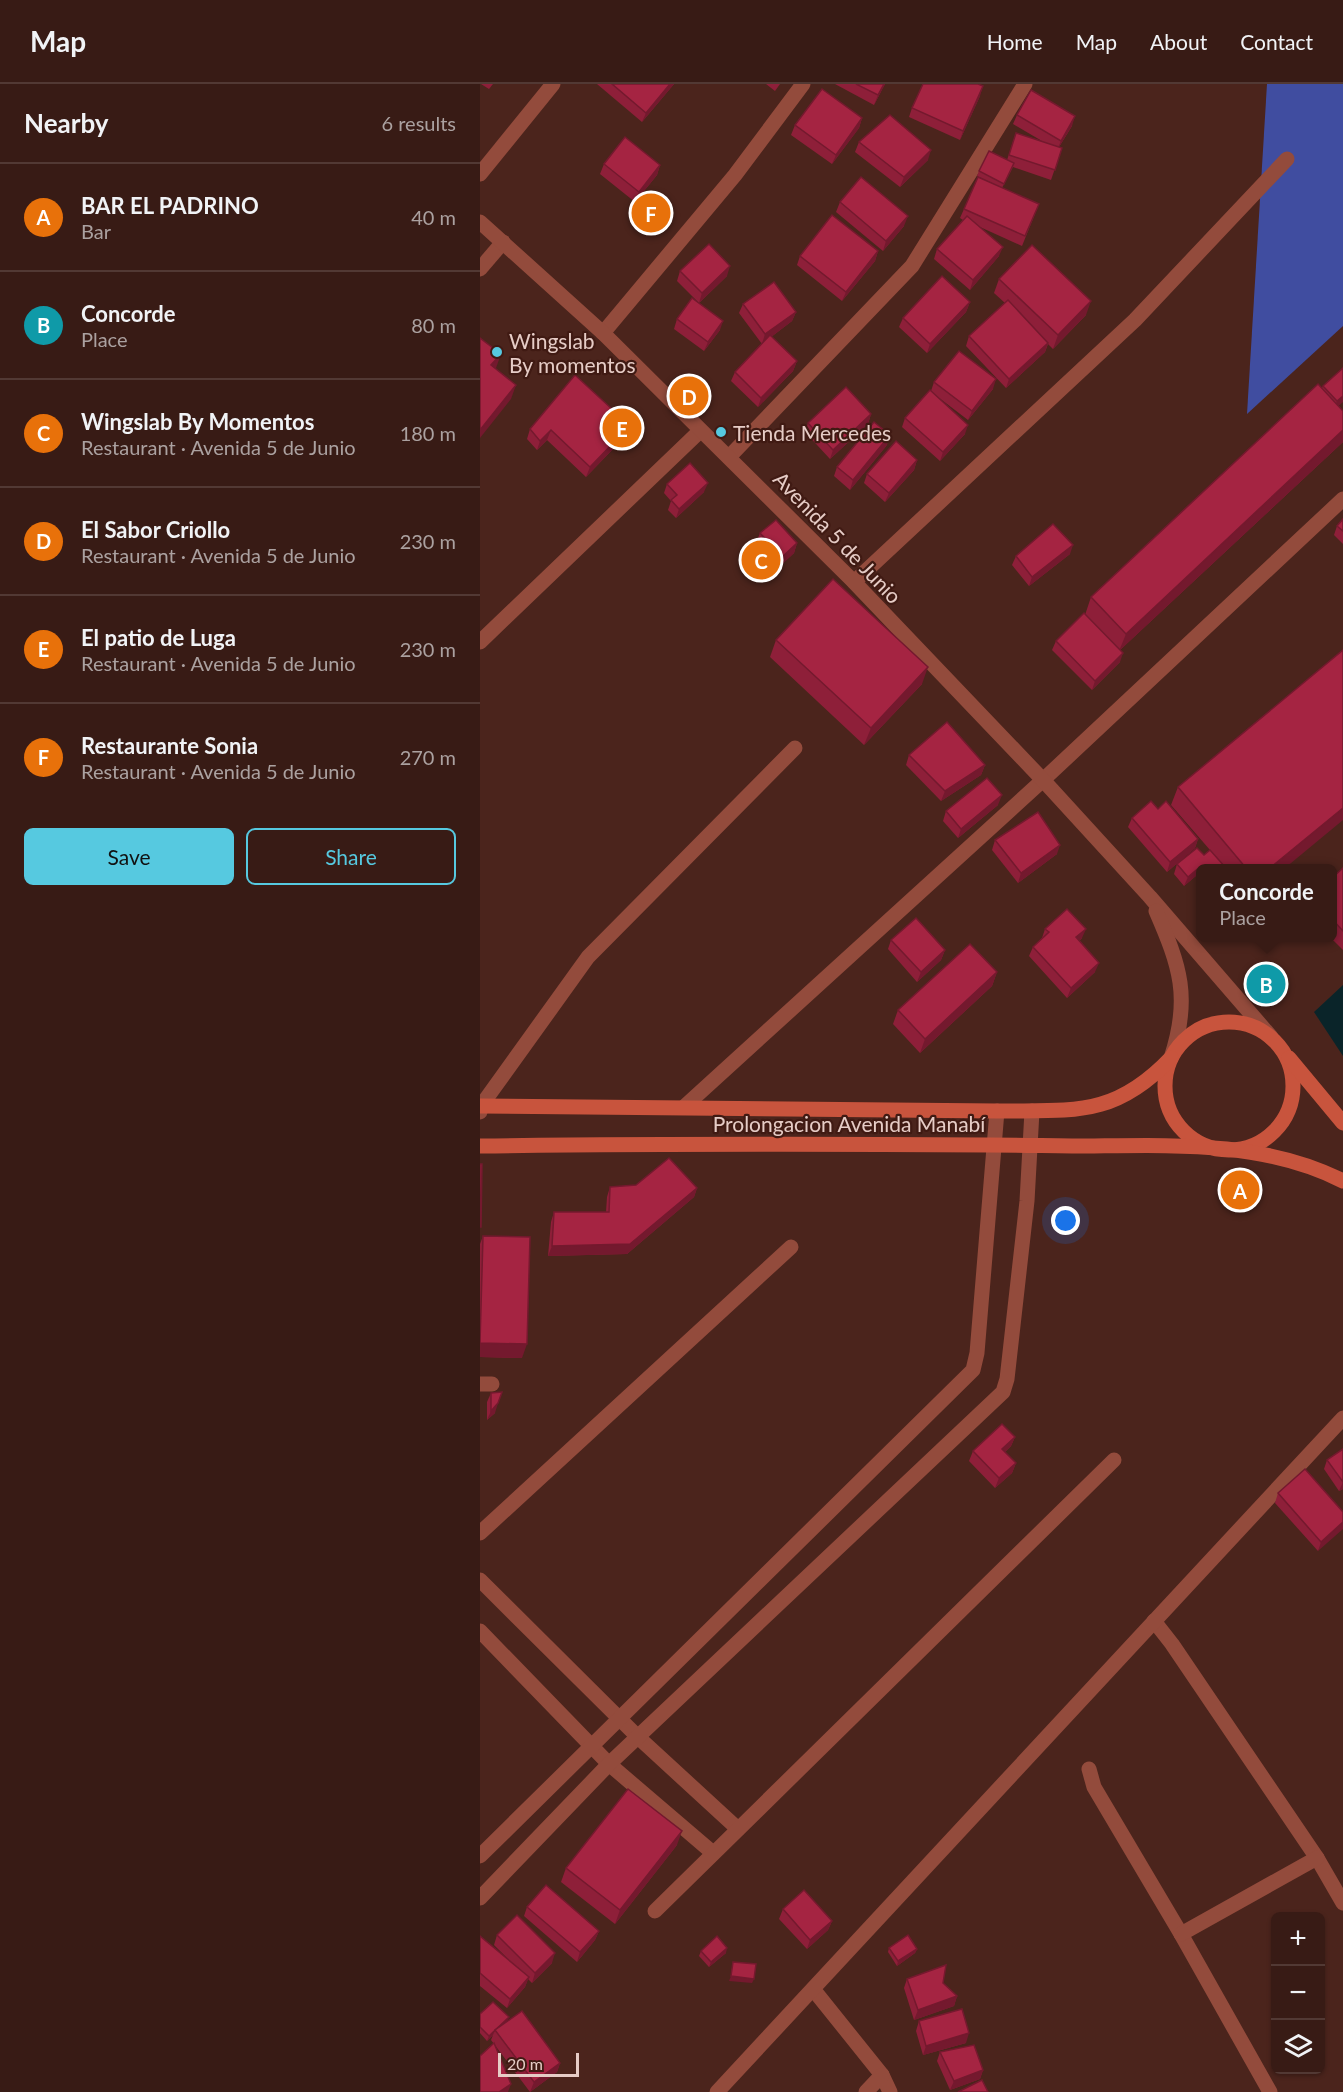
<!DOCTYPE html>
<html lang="en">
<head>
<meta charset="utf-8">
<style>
  body { margin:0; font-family:Lato,sans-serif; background:#3f241e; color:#f1f3f6 }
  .controls { position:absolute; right:18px; bottom:18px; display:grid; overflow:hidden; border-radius:9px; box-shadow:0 2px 4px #0004 }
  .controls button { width:54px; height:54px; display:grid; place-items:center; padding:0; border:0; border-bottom:2px solid #523934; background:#381b15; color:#f1f3f6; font:30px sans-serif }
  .scale { position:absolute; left:18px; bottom:15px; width:81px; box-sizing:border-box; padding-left:6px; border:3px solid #e6ccc6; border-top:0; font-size:16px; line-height:21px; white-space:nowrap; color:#e6ccc6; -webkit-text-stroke:4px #401a13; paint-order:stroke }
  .you { position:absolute; left:586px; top:1137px; width:21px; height:21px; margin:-15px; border:4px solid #fff; border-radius:50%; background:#1a73e8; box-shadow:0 0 0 9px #1a73e833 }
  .badge { display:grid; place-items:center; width:39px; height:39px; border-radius:50%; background:#56c9e0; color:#fff; font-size:20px; font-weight:700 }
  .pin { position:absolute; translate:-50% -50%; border:3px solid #fff; box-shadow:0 2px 6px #0006 }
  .popup { position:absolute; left:716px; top:780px; width:141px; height:78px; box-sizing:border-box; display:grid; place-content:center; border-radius:9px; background:#381b15; filter:drop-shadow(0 2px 4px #0005); font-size:20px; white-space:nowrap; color:#aba1a0 }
  .popup b { font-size:22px; color:#f1f3f6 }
  .popup::after { content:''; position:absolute; left:50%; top:100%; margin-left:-12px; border:12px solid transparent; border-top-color:#381b15 }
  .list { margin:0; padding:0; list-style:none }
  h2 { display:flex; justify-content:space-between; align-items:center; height:78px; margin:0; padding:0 24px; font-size:26px }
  h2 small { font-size:20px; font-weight:400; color:#aba1a0 }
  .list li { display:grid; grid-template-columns:39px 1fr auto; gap:18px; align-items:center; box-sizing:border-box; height:108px; padding:0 24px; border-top:2px solid #523934 }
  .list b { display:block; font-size:22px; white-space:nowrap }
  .list p { margin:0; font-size:20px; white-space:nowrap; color:#aba1a0 }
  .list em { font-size:20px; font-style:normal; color:#aba1a0 }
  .actions { display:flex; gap:12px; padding:18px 24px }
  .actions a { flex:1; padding:14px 0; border:2px solid #56c9e0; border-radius:9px; text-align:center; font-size:21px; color:#56c9e0 }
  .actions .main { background:#56c9e0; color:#111 }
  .icon { flex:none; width:33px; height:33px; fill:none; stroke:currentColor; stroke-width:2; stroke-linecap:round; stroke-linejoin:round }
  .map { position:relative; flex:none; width:863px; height:2008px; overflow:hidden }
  header { display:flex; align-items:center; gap:36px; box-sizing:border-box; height:84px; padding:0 30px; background:#381b15; border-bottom:2px solid #523934 }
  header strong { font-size:28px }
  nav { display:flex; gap:33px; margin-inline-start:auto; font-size:21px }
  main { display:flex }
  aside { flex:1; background:#381b15 }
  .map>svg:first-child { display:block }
  .grass { fill:#404da0 }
  .water { fill:#0a2429 }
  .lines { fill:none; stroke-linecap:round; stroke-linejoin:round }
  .minor { stroke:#934b3c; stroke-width:15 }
  .tertiary { stroke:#934b3c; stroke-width:15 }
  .secondary { stroke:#c8543d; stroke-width:15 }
  .wall { fill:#8e1f39 }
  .shaded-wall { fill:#74192e }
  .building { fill:#a52442; stroke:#74192e; stroke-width:1.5 }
  .poi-dot { fill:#56c9e0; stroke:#401a13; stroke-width:2 }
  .labels { text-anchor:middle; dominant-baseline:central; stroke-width:4.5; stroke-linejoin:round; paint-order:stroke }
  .poi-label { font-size:21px; fill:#e6ccc6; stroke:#401a13; text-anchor:start }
  .street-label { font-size:21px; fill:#e6ccc6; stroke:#401a13 }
</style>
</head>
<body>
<header>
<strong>Map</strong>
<nav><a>Home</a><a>Map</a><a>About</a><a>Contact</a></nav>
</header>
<main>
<aside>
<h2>Nearby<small>6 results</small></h2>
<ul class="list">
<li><span class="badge" style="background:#e8710a">A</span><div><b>BAR EL PADRINO</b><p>Bar</p></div><em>40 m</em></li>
<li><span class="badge" style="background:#0f9aa8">B</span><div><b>Concorde</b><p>Place</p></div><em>80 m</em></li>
<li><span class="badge" style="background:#e8710a">C</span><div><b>Wingslab By Momentos</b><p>Restaurant · Avenida 5 de Junio</p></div><em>180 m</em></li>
<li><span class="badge" style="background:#e8710a">D</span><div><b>El Sabor Criollo</b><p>Restaurant · Avenida 5 de Junio</p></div><em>230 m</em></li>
<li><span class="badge" style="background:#e8710a">E</span><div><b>El patio de Luga</b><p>Restaurant · Avenida 5 de Junio</p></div><em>230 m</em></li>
<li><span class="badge" style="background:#e8710a">F</span><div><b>Restaurante Sonia</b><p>Restaurant · Avenida 5 de Junio</p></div><em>270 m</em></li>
</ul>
<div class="actions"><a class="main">Save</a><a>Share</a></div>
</aside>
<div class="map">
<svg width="863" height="2008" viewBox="0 0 863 2008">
  <rect width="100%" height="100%" fill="#4b241c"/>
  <path class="grass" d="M787 0H863V242L767 330Z"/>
  <path class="water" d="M863 901V972L834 928Z"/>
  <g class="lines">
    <g class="minor">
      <path d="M0 90 73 0"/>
      <path d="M0 185 23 158"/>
      <path d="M123 249 255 91 323 0"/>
      <path d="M249 373 432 182 545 0"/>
      <path d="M374 498 655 236 807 75"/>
      <path d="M0 558 220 347"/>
      <path d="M204 1023 563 696 863 415"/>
      <path d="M0 1028 1 1022 108 873 315 664"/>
      <path d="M0 1300H12"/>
      <path d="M0 1449 311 1163"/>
      <path d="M0 1496 159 1654 258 1745"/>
      <path d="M674 1537 692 1560 837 1774 863 1819"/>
      <path d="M0 1547 129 1680 233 1769"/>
      <path d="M609 1685 614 1703 701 1850 790 2008"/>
      <path d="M0 1772 493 1286 497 1269 517 1027"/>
      <path d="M0 1814 129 1680 523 1308 527 1295 547 1117 552 1027"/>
      <path d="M175 1827 634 1376"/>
      <path d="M701 1850 837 1774"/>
      <path d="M333 1905 402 1991 410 2008"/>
      <path d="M237 2008 863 1334"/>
      <path d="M386 2008 402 1991"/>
    </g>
    <g class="tertiary">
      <path d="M0 138 123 249 374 498 563 696 670 813 791 953"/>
      <path d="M676 827C700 882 711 914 691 974"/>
    </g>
    <g class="secondary">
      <circle cx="749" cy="1002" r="64"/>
      <path d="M809 974 863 1039"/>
      <path d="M0 1022 517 1027C593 1026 634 1034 691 974"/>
      <path d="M0 1062C170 1060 339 1060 509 1061 544 1061 579 1062 614 1062 697 1061 787 1058 863 1097"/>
    </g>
  </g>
  <g class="wall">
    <path d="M1 0H13L9 5Z"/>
    <path d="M117 0H194L162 38Z"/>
    <path d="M286 0H300L295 7Z"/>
    <path d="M355 0H405L394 21Z"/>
    <path d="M500 12 480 56 429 33 432 24Z"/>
    <path d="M537 31 592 42 579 63 582 64 571 96 533 83 522 104 559 120 542 162 500 143 519 172 490 206 454 175 457 165 483 136 480 134 484 125 518 102 497 92 499 87 527 76 536 49 562 57 533 40Z"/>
    <path d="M382 34 379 44 352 80 311 51 315 41Z"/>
    <path d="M379 58 448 76 420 103 375 68Z"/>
    <path d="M124 80 180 81 177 91 155 118 120 90Z"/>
    <path d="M360 118 424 142 403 167 356 128Z"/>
    <path d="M398 167 395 177 362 217 317 181 320 172Z"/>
    <path d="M200 187 247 192 219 219 197 197Z"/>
    <path d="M519 195 606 231 573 265 568 260 565 268 526 304 486 262 489 252 525 219 514 209Z"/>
    <path d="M490 218 486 228 447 269 419 243 423 234Z"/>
    <path d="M263 220 316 228 312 237 291 253 317 277 313 287 278 323 251 297 255 288 282 260 259 229Z"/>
    <path d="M197 235 240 246 224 267 194 245Z"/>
    <path d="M863 284 859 322 863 327V358L640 566V578L612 606 572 566 576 557 605 531 611 513 842 304 843 302Z"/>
    <path d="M454 298 513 305 488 336 454 310 485 350 460 377 422 343 425 334 451 307Z"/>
    <path d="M391 330 388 340 350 375 325 348 328 339Z"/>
    <path d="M129 336 125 341 133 365 106 393 67 356 57 366 47 355 50 345Z"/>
    <path d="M407 361 370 406 354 392 357 383Z"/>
    <path d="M437 376 434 386 405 418 384 399 387 390Z"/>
    <path d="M187 400 224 408 196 434 188 426 191 417 184 409Z"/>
    <path d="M863 435V460L854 451 857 442Z"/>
    <path d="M280 449 317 459 314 469 299 483 276 459Z"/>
    <path d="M590 470 549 502 532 481 536 472Z"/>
    <path d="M296 556 442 600 384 661 290 573Z"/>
    <path d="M429 671 505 681 501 691 461 717 426 681Z"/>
    <path d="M698 703 805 784H720V795L717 791 704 802 694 790 697 780 724 771 730 766 691 721Z"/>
    <path d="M518 721 478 754 463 737 466 727Z"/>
    <path d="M678 725 718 755 715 764 687 788 648 743 652 734Z"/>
    <path d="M515 756 577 770 538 799 512 766Z"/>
    <path d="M863 784V866L851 854H852V794Z"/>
    <path d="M565 845 602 854 599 857 615 888 587 914 549 872 553 863 562 854Z"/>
    <path d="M411 856 465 866 461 876 437 898 408 865Z"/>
    <path d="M517 888 512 902 440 969 413 940 418 926Z"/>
    <path d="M130 1103 217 1104 214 1113 147 1170 68 1172 71 1138 74 1128H126L127 1113Z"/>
    <path d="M3 1152 42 1274 0 1273V1160Z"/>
    <path d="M11 1309 15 1329 7 1336V1318Z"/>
    <path d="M535 1353 531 1362 525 1368 536 1379 532 1389 515 1404 489 1377 493 1367Z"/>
    <path d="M863 1365V1405L859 1407 844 1385 847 1376Z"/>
    <path d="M798 1409 863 1428 838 1467 795 1419Z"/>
    <path d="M197 1761 135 1840 81 1798 86 1784Z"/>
    <path d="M47 1823 119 1847 115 1856 97 1878 44 1832Z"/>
    <path d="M303 1825 352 1837 348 1846 327 1865 299 1835Z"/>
    <path d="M17 1851 72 1879 52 1899 48 1895 45 1903 27 1924 0 1902V1852L33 1880 14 1861Z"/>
    <path d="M409 1864 437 1865 435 1869 417 1882 408 1868Z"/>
    <path d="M221 1867 246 1869 229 1883 219 1872Z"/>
    <path d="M427 1895 463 1899 477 1912 474 1922 434 1936 424 1904Z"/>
    <path d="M0 1930 27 1938 80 1979 77 1988 50 2008 11 1956 13 1951 7 1957 0 1949Z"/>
    <path d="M439 1937 486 1959 443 1971 436 1947Z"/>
    <path d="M460 1968 503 1986 500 1995 470 2006 457 1977Z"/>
  </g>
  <g class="shaded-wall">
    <path d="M190 0H194L162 38 166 29Z"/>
    <path d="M404 0H405L394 21 398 11Z"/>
    <path d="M503 2 500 12 480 56 483 47Z"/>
    <path d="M595 32 592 42 577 66 581 57Z"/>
    <path d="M382 34 379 44 352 80 356 71Z"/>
    <path d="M451 66 448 76 420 103 424 93Z"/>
    <path d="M180 81 177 91 155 118 159 108Z"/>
    <path d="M428 132 424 142 403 167 406 157Z"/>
    <path d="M523 163 519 172 490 206 493 196Z"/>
    <path d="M398 167 395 177 362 217 366 208Z"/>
    <path d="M250 182 247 192 219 219 222 209Z"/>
    <path d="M611 217 606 231 573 265 578 251Z"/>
    <path d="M490 218 486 228 447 269 450 260Z"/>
    <path d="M316 228 312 237 282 260 285 250Z"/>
    <path d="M243 237 240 246 224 267 228 258Z"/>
    <path d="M568 259 565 268 526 304 529 295Z"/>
    <path d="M21 270 16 284 6 295 11 281Z"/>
    <path d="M317 277 313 287 278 323 281 314Z"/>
    <path d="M516 295 513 305 488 336 492 327Z"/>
    <path d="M36 301 31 315 0 354V346Z"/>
    <path d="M863 312V318L853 327 857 317Z"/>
    <path d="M133 326 129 336 120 348 124 338Z"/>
    <path d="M391 330 388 340 350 375 353 366Z"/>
    <path d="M488 341 485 350 460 377 463 368Z"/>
    <path d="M71 346 67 356 57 366 60 357Z"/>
    <path d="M863 346V358L639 567 646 550Z"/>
    <path d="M410 351 407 361 370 406 373 396Z"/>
    <path d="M136 356 133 365 106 393 110 383Z"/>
    <path d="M437 376 434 386 405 418 409 409Z"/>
    <path d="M228 399 224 408 196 434 199 425Z"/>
    <path d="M317 459 314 469 299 483 302 473Z"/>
    <path d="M593 461 590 470 549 502 552 493Z"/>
    <path d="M643 569 640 578 612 606 615 597Z"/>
    <path d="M448 583 442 600 384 661 391 644Z"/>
    <path d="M505 681 501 691 461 717 465 707Z"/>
    <path d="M522 711 518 721 478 754 481 745Z"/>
    <path d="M863 724V736L805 784H790Z"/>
    <path d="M718 755 715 764 687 788 690 778Z"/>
    <path d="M580 761 577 770 538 799 541 789Z"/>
    <path d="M721 782 717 791 704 802 708 793Z"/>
    <path d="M606 845 602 854 592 863 596 853Z"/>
    <path d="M465 866 461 876 437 898 441 888Z"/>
    <path d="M619 879 615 888 587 914 591 904Z"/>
    <path d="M517 888 512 902 440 969 445 955Z"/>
    <path d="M217 1104 214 1113 147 1170 68 1172 72 1162Z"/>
    <path d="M0 1259 47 1260 42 1274 0 1273Z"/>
    <path d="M18 1319 15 1329 7 1336 11 1327Z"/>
    <path d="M535 1353 531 1362 518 1374 522 1365Z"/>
    <path d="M536 1379 532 1389 515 1404 519 1394Z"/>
    <path d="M863 1398V1405L859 1407Z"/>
    <path d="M863 1438V1445L838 1467 841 1458Z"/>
    <path d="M202 1747 197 1761 135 1840 140 1826Z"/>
    <path d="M352 1837 348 1846 327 1865 330 1856Z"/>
    <path d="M119 1847 115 1856 97 1878 100 1868Z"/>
    <path d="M247 1864 246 1869 229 1883 231 1878Z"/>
    <path d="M437 1865 435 1869 417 1882 418 1877Z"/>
    <path d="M75 1869 72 1879 52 1899 55 1889Z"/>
    <path d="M251 1892 274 1895 272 1899 249 1897Z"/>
    <path d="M49 1893 45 1903 27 1924 30 1915Z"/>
    <path d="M477 1912 474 1922 434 1936 438 1926Z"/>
    <path d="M29 1933 27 1938 15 1946 13 1951 7 1957 9 1952Z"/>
    <path d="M489 1949 486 1959 443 1971 446 1962Z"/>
    <path d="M80 1979 77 1988 50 2008 54 1998Z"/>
    <path d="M503 1986 500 1995 470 2006 474 1997Z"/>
    <path d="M31 2000 28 2008H19Z"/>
  </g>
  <g class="building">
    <path d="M132 0H190L166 29Z"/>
    <path d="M376 0H404L398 11Z"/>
    <path d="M443 0H498L503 2 483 47 432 24Z"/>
    <path d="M342 5 382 34 356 71 315 41Z"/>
    <path d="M551 6 595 32 581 57 537 31Z"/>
    <path d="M410 31 451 66 424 93 379 58Z"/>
    <path d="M536 49 582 64 575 86 529 71Z"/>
    <path d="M145 53 180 81 159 108 124 80Z"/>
    <path d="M509 67 534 79 524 100 499 87Z"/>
    <path d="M381 93 428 132 406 157 360 118Z"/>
    <path d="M498 93 559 120 545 152 484 125Z"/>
    <path d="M352 131 398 167 366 208 320 172Z"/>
    <path d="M487 132 523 163 493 196 457 165Z"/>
    <path d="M229 160 250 182 222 209 200 187Z"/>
    <path d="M552 161 611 217 578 251 519 195Z"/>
    <path d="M462 192 490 218 450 260 423 234Z"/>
    <path d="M294 198 316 228 285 250 263 220Z"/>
    <path d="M212 214 243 237 228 258 197 235Z"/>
    <path d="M528 216 568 259 529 295 489 252Z"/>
    <path d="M290 251 317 277 281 314 255 288Z"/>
    <path d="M0 254 21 270 11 281 36 301 0 346Z"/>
    <path d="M479 267 516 295 492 327 454 298Z"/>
    <path d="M863 284V312L857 317 843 302Z"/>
    <path d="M95 291 133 326 124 338 136 356 110 383 71 346 60 357 50 345Z"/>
    <path d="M838 300 863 327V346L646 550 611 513Z"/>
    <path d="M366 303 391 330 353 366 328 339Z"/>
    <path d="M450 306 488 341 463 368 425 334Z"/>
    <path d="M394 338 410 351 373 396 357 383Z"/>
    <path d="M416 357 437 376 409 409 387 390Z"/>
    <path d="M210 379 228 399 199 425 191 416 197 411 187 400Z"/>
    <path d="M863 435V447L857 442Z"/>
    <path d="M296 436 317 459 302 473 280 449Z"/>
    <path d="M573 440 593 461 552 493 536 472Z"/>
    <path d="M353 495 448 583 391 644 296 556Z"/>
    <path d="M604 529 643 569 615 597 576 557Z"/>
    <path d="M863 566V724L790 784H766L698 703Z"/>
    <path d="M467 638 505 681 465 707 429 671Z"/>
    <path d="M507 694 522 711 481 745 466 727Z"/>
    <path d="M671 717 678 725 686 717 718 755 690 778 652 734Z"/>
    <path d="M558 728 580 761 541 789 515 756Z"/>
    <path d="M717 764 724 771 730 766 746 784H723L721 782 708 793 697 780Z"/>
    <path d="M863 784V847L852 835V794Z"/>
    <path d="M587 825 606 845 596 853 619 879 591 904 553 863 569 848 565 845Z"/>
    <path d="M436 834 465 866 441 888 411 856Z"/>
    <path d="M490 860 517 888 445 955 418 926Z"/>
    <path d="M189 1074 217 1104 150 1160 72 1162 74 1128H129L130 1103 156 1101Z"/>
    <path d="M0 1080H2L1 1143H0Z"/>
    <path d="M3 1152 50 1153 47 1260 0 1259Z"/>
    <path d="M22 1308 18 1319 11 1327V1309Z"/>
    <path d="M522 1340 535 1353 522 1365 536 1379 519 1394 493 1367Z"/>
    <path d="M863 1365V1398L847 1376Z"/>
    <path d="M825 1385 863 1428V1438L841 1458 798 1409Z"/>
    <path d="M148 1705 202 1747 140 1826 86 1784Z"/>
    <path d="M66 1801 119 1847 100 1868 47 1823Z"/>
    <path d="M324 1806 352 1837 330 1856 303 1825Z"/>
    <path d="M37 1831 75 1869 55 1889 17 1851Z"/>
    <path d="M428 1851 437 1865 418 1877 409 1864Z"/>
    <path d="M0 1852 49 1893 30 1915 0 1889Z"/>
    <path d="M237 1852 247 1864 231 1878 221 1867Z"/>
    <path d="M253 1878 276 1880 274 1895 251 1892Z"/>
    <path d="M466 1881 463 1899 477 1912 438 1926 427 1895Z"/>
    <path d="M13 1918 29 1933 9 1952 0 1943V1930Z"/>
    <path d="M482 1925 489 1949 446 1962 439 1937Z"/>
    <path d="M42 1927 80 1979 54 1998 15 1946Z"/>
    <path d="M14 1959 31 2000 19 2008H0V1972Z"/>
    <path d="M494 1961 503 1986 474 1997 460 1968Z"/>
    <path d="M502 1996 508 2008H478Z"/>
  </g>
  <g class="poi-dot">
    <circle cx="17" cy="268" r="6"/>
    <circle cx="241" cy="348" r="6"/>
  </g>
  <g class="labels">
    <g class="poi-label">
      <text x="29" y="256">Wingslab<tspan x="29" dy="24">By momentos</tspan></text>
      <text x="253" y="348">Tienda Mercedes</text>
    </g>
    <g class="street-label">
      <text transform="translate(358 453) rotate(46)">Avenida 5 de Junio</text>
      <text x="369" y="1039">Prolongacion Avenida Manabí</text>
    </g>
  </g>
</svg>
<div class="controls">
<button>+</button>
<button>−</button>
<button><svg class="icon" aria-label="layers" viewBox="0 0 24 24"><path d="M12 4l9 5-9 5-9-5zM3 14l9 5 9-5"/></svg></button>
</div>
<div class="scale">20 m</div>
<div class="you"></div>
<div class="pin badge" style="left:760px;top:1106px;background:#e8710a">A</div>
<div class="pin badge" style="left:786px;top:900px;background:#0f9aa8">B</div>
<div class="popup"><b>Concorde</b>Place</div>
<div class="pin badge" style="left:281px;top:476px;background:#e8710a">C</div>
<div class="pin badge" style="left:209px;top:312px;background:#e8710a">D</div>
<div class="pin badge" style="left:142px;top:344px;background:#e8710a">E</div>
<div class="pin badge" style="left:171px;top:129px;background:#e8710a">F</div>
</div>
</main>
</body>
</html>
